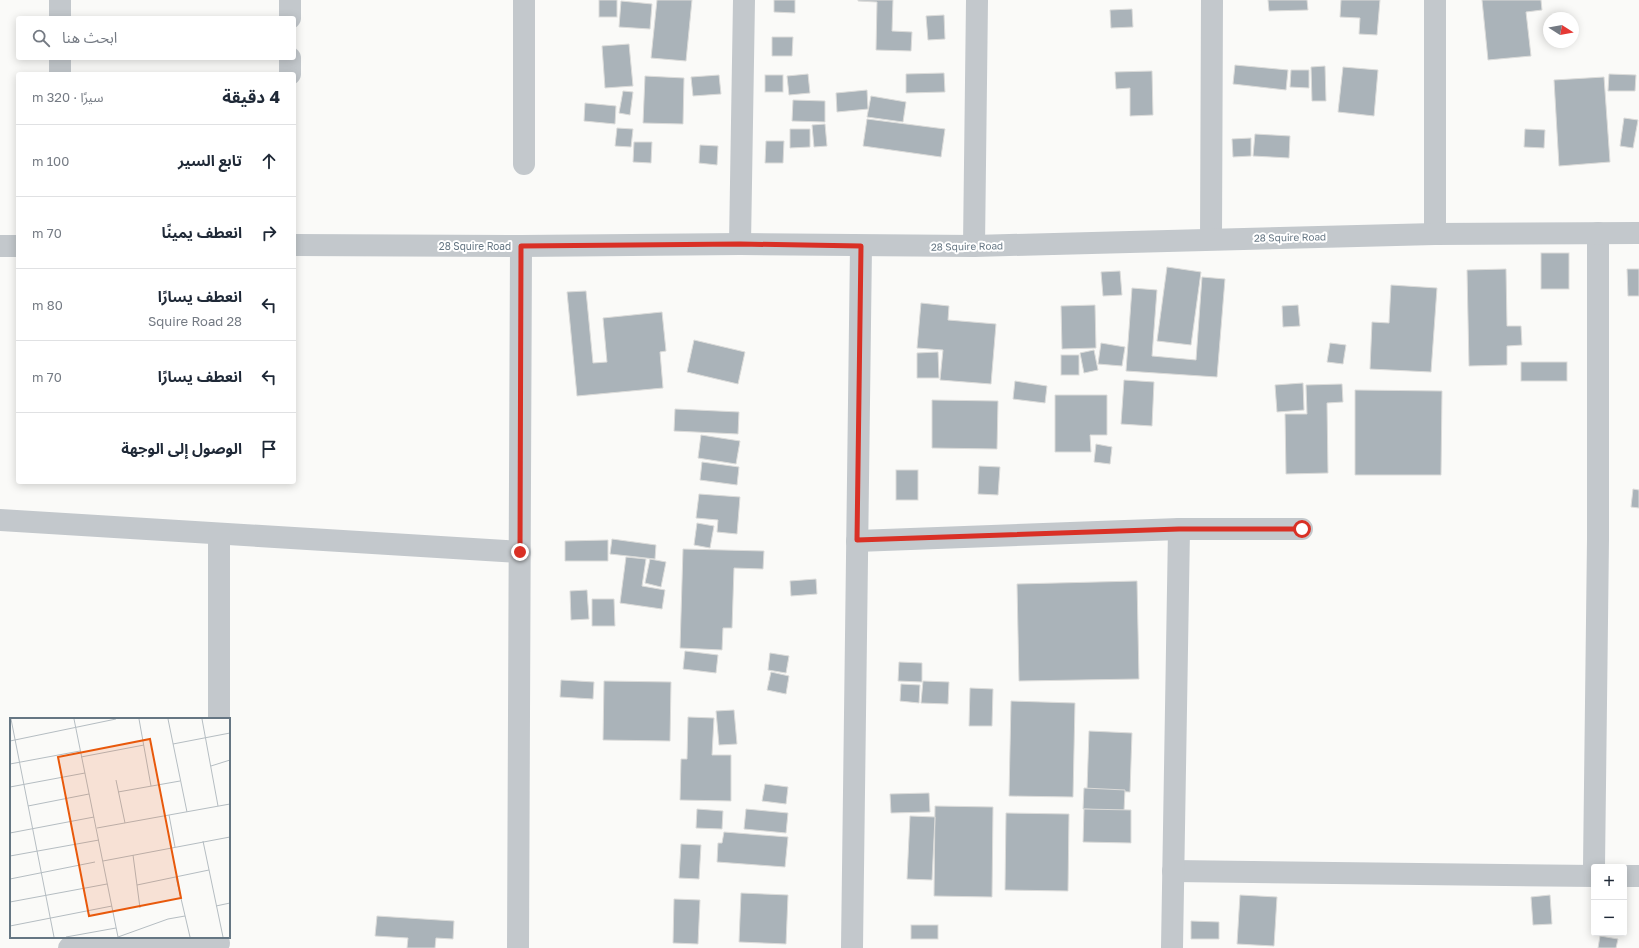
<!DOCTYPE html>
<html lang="ar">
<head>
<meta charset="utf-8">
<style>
  body { margin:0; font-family:"Golos Text","Noto Sans Arabic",sans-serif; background:#f2f2f3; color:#1f2937; direction:rtl }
  .controls { position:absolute; right:12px; bottom:12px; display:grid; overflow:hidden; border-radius:4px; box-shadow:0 2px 10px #0003 }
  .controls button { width:36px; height:36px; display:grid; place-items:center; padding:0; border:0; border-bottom:1px solid #e0e1e3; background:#fff; color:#1f2937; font:20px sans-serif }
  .compass { position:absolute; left:1543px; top:12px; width:36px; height:36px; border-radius:50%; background:#fff; box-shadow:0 2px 10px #0003; rotate:101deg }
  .stop { position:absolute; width:12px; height:12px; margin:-9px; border:3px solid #d93025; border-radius:50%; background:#fff }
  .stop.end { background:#d93025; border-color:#fff; box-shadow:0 1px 4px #0008 }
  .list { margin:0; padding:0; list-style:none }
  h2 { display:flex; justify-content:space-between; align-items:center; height:52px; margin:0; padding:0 16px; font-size:17px }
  h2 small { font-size:13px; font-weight:400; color:#747a83 }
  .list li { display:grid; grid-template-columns:26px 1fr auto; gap:12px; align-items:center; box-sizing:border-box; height:72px; padding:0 16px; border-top:1px solid #e0e1e3 }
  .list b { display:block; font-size:15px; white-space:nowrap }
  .list p { margin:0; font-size:13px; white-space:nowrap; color:#747a83 }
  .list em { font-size:13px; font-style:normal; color:#747a83 }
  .icon { flex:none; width:22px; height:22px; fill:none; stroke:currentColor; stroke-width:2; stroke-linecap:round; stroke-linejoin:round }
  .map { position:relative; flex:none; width:1639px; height:948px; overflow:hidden; direction:ltr }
  .search { position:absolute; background:#fff; box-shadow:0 2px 10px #0003; left:16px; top:16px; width:280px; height:44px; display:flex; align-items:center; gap:10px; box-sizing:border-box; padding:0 14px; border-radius:4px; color:#747a83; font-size:15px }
  .panel { position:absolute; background:#fff; box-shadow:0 2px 10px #0003; left:16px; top:72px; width:280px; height:412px; border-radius:4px; direction:rtl }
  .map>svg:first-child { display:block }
  .building { fill:#aab3b9; stroke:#dcdcda }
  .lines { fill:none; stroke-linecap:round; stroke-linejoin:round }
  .minor { stroke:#c3c8cc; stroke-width:22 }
  .tertiary { stroke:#c3c8cc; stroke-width:22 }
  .route { stroke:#d93025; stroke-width:5 }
  .labels { text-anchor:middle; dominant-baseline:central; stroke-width:4; stroke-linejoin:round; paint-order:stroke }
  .street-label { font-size:10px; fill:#657683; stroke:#fff }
  .inset-road { fill:none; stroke:#b5bdc2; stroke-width:1 }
  .view { fill:#e8590c; fill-opacity:0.15; stroke:#e8590c; stroke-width:2 }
  .inset-edge { fill:none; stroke:#657683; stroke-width:2 }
</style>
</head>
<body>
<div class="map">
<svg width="1639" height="948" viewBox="0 0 1639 948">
  <rect width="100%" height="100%" fill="#fafaf8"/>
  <g class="building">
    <rect x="599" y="0" width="18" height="17"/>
    <path d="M657 0H692L686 61 651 58Z"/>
    <path d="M774 0H795V13L774 12Z"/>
    <path d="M858 0H893L892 31 912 32 911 51 876 50 877 2 858 1Z"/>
    <path d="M1268 0H1307L1308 10 1269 11Z"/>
    <path d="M1341 0H1380L1377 35 1359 34 1360 18 1340 17Z"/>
    <path d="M1482 0H1541L1542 10 1526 12 1531 56 1488 60Z"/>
    <path d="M621 1 652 4 650 29 619 27Z"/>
    <path d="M1132 9 1133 27 1111 28 1110 10Z"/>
    <path d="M944 15 945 39 928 40 926 16Z"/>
    <path d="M772 37H793L792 56H772Z"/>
    <path d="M629 44 633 86 605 88 602 46Z"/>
    <path d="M1235 65 1288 70 1286 90 1233 84Z"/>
    <path d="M1325 66 1326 101H1312L1311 67Z"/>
    <path d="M1343 67 1378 70 1374 116 1338 112Z"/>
    <path d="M1291 70H1309V88L1290 87Z"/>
    <path d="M1152 71 1153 115 1130 116V88L1116 89 1115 72Z"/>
    <path d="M944 73 945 92 906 93V74Z"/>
    <path d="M808 74 810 93 789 95 787 76Z"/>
    <path d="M1609 74 1636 75 1635 91H1608Z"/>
    <path d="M719 75 721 94 693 96 691 77Z"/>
    <rect x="765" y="75" width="18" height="17"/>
    <path d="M645 76 684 78 683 124 643 123Z"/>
    <path d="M1604 77 1610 162 1559 166 1554 80Z"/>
    <path d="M867 90 868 109 837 112 836 93Z"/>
    <path d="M623 91 633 92 630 115 619 113Z"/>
    <path d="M871 96 906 102 903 122 867 117Z"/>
    <path d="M793 100 825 101V122L792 121Z"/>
    <path d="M585 103 616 106 615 124 584 121Z"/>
    <path d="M1624 118 1638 120 1633 148 1620 146Z"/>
    <path d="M867 119 945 129 941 157 863 146Z"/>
    <path d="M825 124 827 146 814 147 812 125Z"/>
    <path d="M617 128 633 129 631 147 615 146Z"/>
    <path d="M790 129H810V147L790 148Z"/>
    <path d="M1525 129 1545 130 1544 148 1524 147Z"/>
    <path d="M1255 134 1290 136 1289 158 1253 156Z"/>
    <path d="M1251 138V156L1233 157 1232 139Z"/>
    <path d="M766 141H784L783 163H765Z"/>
    <path d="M634 142H652L651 163 633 162Z"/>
    <path d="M700 145 718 146 717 165 699 163Z"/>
    <rect x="1541" y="253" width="28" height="36"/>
    <path d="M1167 267 1201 272 1191 345 1157 341Z"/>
    <path d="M1506 269 1507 326H1521L1522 345 1507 346V365L1469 366 1467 270Z"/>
    <path d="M1627 269H1639V296H1628Z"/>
    <path d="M1120 271 1122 295 1103 296 1101 272Z"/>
    <path d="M1202 277 1225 279 1217 377 1126 371 1132 288 1157 290 1152 356 1196 360Z"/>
    <path d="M1391 285 1437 288 1431 372 1370 369 1372 322 1389 323Z"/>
    <path d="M586 291 593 363 607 362 603 318 662 312 666 351 660 352 663 388 577 396 567 292Z"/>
    <path d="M921 303 949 306 948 320 996 324 991 384 940 380 943 350 917 348Z"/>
    <path d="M1095 305 1096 348 1062 349 1061 306Z"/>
    <path d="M1298 305 1300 326 1283 327 1282 306Z"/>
    <path d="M694 340 745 352 738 384 687 372Z"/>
    <path d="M1101 343 1125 347 1122 366 1098 364Z"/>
    <path d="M1330 343 1346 345 1343 364 1327 362Z"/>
    <path d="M1094 350 1098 370 1084 373 1080 353Z"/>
    <path d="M938 352 939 378H917V353Z"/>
    <rect x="1061" y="355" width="18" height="20"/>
    <rect x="1521" y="362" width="46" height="19"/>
    <path d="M1124 380 1154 382 1152 426 1121 424Z"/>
    <path d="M1015 381 1047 386 1045 403 1013 399Z"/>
    <path d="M1303 383 1304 410 1277 412 1275 385Z"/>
    <path d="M1342 384 1343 402 1327 403 1328 473 1286 474 1285 414H1307L1306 385Z"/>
    <path d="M1355 390 1442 391 1441 475H1355Z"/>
    <path d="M1055 395H1107V435H1090L1091 452H1055Z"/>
    <path d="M932 400 998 401 997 449 932 448Z"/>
    <path d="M675 409 739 412 738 434 674 431Z"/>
    <path d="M701 435 740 441 736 464 698 458Z"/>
    <path d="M1096 444 1112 447 1110 464 1094 462Z"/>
    <path d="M702 462 739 467 737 485 700 480Z"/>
    <path d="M979 466 1000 467 998 495 978 494Z"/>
    <rect x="896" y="470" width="22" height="30"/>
    <path d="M1633 489 1639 490V508L1631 507Z"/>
    <path d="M699 494 740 497 737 534 717 532 718 520 696 518Z"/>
    <path d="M697 523 714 526 710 548 694 545Z"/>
    <path d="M612 539 656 545 655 559 610 554Z"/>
    <path d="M608 540V561H565V541Z"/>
    <path d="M683 549 764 551 763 569 734 568 732 628H723L722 650 680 648Z"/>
    <path d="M626 557 646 559 642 586 665 590 662 609 620 603Z"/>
    <path d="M650 559 666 562 661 587 645 583Z"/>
    <path d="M816 579 817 594 791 596 790 581Z"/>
    <path d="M1137 581 1139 679 1019 681 1017 584Z"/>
    <path d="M587 590 589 619 571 620 570 591Z"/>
    <path d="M592 599H614L615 626H592Z"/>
    <path d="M685 651 718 655 716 673 683 669Z"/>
    <path d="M770 653 789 656 786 673 768 670Z"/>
    <path d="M899 662 922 663V682L898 681Z"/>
    <path d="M771 672 789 676 786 694 767 690Z"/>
    <path d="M561 680 594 682 593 699 560 697Z"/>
    <path d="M604 681 671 682 670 741 603 740Z"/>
    <path d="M923 681 949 682 948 704 921 703Z"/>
    <path d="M901 684 920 685 919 703 900 701Z"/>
    <path d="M970 688 993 689 992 726H969Z"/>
    <path d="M1011 701 1075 703 1073 797 1009 796Z"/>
    <path d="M734 710 737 744 719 745 716 711Z"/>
    <path d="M688 717 714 718 712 755H731V801L680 800 681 759H687Z"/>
    <path d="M1089 731 1132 733 1130 792 1087 790Z"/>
    <path d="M765 784 788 787 786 804 762 801Z"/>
    <path d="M1084 788 1125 790 1124 811 1083 809Z"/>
    <path d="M929 793 930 812 891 813 890 794Z"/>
    <path d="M935 806 993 807 992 897 934 896Z"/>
    <path d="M697 809 723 811 722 829 696 828Z"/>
    <path d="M746 809 788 813 786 833 744 829Z"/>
    <path d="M1084 809 1131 810V843L1083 842Z"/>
    <path d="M1006 813 1069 814 1068 891 1005 890Z"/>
    <path d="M910 816 935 817 932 880 907 879Z"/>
    <path d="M724 832 788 837 785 867 717 862 718 843H722Z"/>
    <path d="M681 844 701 845 699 879 679 878Z"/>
    <path d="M741 893 788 895 786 944 739 942Z"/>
    <path d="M1240 895 1277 897 1274 946 1237 944Z"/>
    <path d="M1550 895 1552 924 1533 925 1531 897Z"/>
    <path d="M674 899 700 900 698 944 673 943Z"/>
    <path d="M377 916 454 921 453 939 436 938 435 948H407L408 938 375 936Z"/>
    <path d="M1191 921 1219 922V939H1191Z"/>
    <rect x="911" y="925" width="27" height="14"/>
    <path d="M1600 936 1618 939 1616 948H1598Z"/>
  </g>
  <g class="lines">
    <g class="minor">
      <path d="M60 0V18"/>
      <path d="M1435 0V234"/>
      <path d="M290 18V0"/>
      <path d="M60 58V74"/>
      <path d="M290 74V58"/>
      <path d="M524 164V0"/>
      <path d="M1211 239 1212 0"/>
      <path d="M740 244 744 0"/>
      <path d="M974 246 977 0"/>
      <path d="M0 520 520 552"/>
      <path d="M857 541 1179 529H1302"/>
      <path d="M219 719V534"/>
      <path d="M1594 867 1598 539V233"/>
      <path d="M1173 871 1594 876"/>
      <path d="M1624 876H1639"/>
      <path d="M69 948 219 943"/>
      <path d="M518 948 521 246"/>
      <path d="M852 948 861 246"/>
      <path d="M1172 948 1179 529"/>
    </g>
    <g class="tertiary">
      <path d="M294 245 521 246 740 244 974 246 1435 234 1639 233"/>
      <path d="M0 246H18"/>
    </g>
  </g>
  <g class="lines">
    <path class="route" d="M520 552 521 246 740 244 861 246 857 540 1179 529H1302"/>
  </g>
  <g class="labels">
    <g class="street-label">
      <text transform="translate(1290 237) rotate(-1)">28 Squire Road</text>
      <text x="475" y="246">28 Squire Road</text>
      <text transform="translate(967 246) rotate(-1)">28 Squire Road</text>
    </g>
  </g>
  <g transform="translate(10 718)">
    <rect width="220" height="220" fill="#fafaf8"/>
    <path class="inset-road" d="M1 1 44 219M64 1 108 219M129 1 141 68M158 1 177 94M192 1 208 88M0 23 106 1M163 26 220 15M71 39 134 27M0 46 70 33M201 48 220 42M106 62 115 105M0 69 75 55M108 74 170 63M18 88 79 76M159 97 165 129M87 110 220 86M0 115 84 99M193 123 213 219M123 137 130 190M0 138 89 122M93 143 220 119M166 159 180 219M0 161 85 144M127 167 199 152M0 184 97 166M206 188 220 185M0 208 102 188M56 219 106 210M108 219 158 201 175 198"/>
    <path class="view" d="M140 21 171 180 79 198 48 39Z"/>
    <rect width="220" height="220" class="inset-edge"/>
  </g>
</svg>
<div class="controls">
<button>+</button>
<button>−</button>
</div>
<svg class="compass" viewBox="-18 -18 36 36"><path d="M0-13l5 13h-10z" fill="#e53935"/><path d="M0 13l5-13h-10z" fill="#747a83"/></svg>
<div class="stop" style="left:1302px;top:529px"></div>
<div class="stop end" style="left:520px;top:552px"></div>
<div class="search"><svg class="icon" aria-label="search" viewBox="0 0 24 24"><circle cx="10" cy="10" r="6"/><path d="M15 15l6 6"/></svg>ابحث هنا</div>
<section class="panel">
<h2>4 دقيقة<small>سيرًا · 320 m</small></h2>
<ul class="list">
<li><svg class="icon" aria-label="ahead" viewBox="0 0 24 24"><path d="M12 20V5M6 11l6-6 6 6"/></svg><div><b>تابع السير</b></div><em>100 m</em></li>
<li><svg class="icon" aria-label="right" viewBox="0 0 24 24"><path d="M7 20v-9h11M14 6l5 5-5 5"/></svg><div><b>انعطف يمينًا</b></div><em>70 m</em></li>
<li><svg class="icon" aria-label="left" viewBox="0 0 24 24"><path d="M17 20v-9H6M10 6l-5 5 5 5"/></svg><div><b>انعطف يسارًا</b><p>28 Squire Road</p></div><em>80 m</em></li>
<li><svg class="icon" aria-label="left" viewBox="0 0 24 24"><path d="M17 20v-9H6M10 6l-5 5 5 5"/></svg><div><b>انعطف يسارًا</b></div><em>70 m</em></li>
<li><svg class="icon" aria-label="arrive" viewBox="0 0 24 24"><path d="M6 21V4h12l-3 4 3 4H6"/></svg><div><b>الوصول إلى الوجهة</b></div></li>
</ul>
</section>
</div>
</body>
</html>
